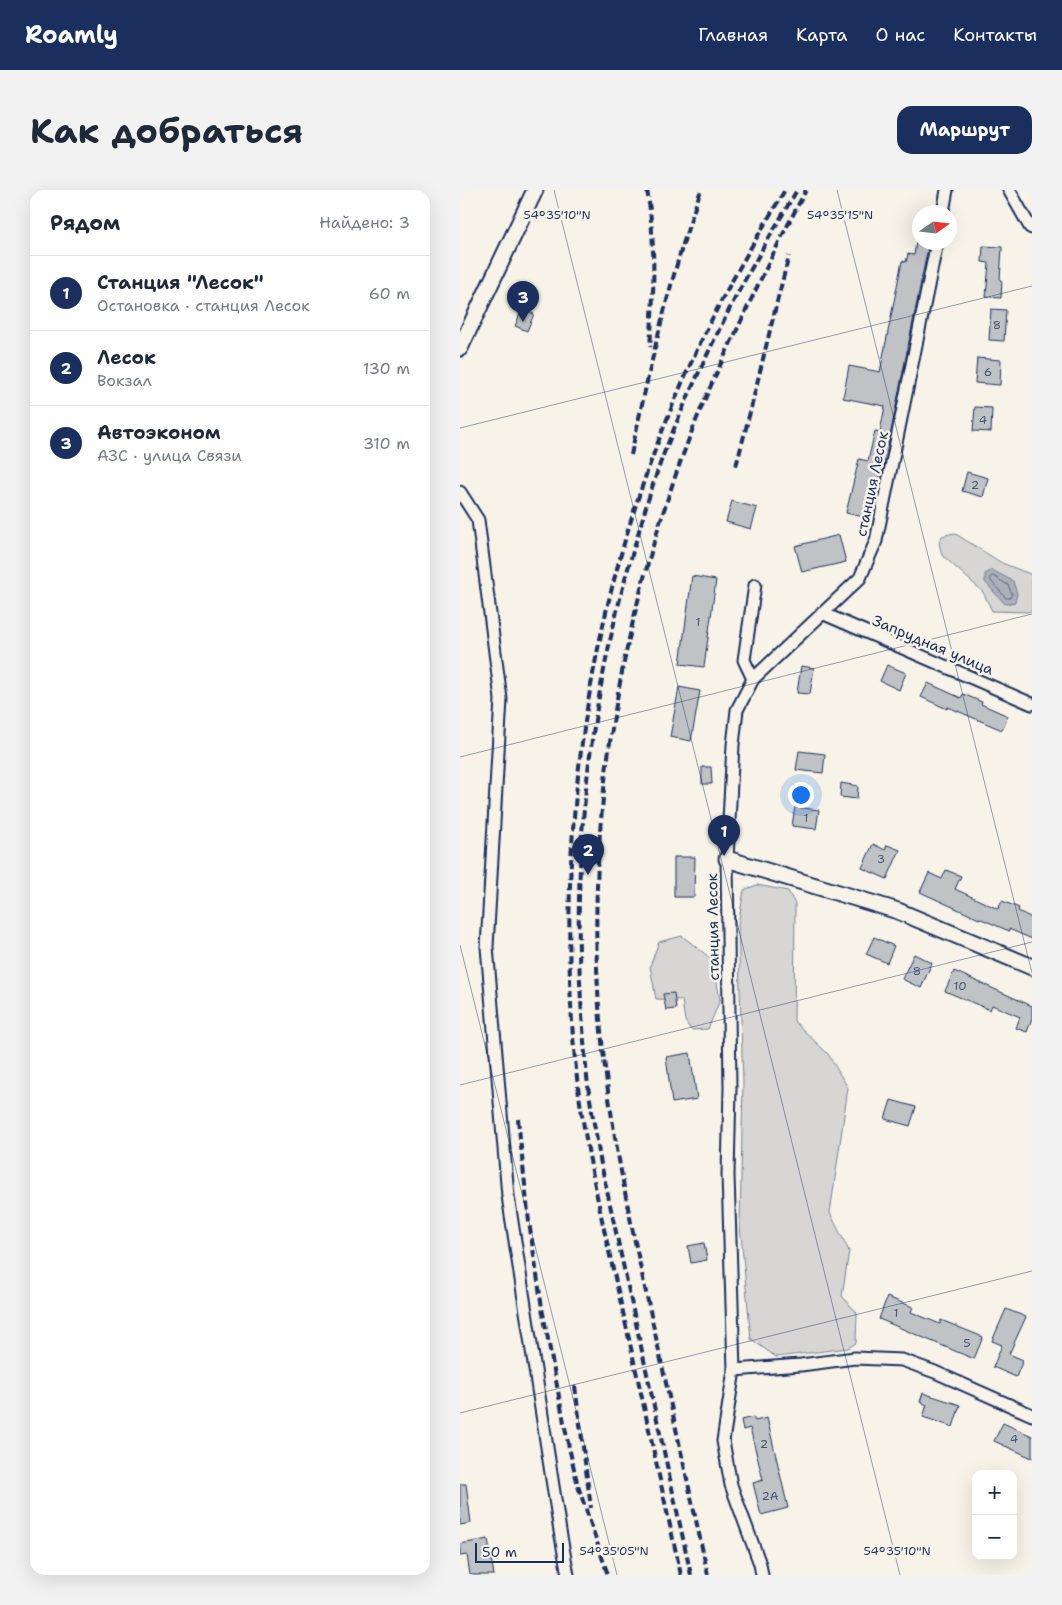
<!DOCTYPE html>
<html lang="ru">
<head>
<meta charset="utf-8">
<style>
  body { margin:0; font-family:"Shantell Sans",sans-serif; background:#f2f2f3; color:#1f2937 }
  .controls { position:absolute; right:15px; bottom:15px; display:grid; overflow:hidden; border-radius:10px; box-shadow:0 5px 20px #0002 }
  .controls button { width:45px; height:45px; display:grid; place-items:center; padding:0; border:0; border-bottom:1px solid #e0e1e3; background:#fff; color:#1f2937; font:25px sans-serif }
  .compass { position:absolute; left:452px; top:15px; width:45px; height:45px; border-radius:50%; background:#fff; box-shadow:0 5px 20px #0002; rotate:76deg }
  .scale { position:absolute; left:15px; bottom:12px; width:89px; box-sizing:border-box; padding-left:5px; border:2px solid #1b2f5e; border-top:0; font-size:14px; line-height:18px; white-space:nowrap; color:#1b2f5e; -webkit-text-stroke:4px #f7f3e8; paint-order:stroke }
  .you { position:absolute; left:340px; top:604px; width:18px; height:18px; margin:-12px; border:4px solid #fff; border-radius:50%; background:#1a73e8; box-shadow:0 0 0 8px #1a73e833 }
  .badge { display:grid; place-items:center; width:32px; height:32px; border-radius:50%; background:#1b2f5e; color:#fff; font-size:16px; font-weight:700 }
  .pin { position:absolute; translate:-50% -41px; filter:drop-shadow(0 1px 2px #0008) }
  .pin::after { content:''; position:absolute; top:26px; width:18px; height:15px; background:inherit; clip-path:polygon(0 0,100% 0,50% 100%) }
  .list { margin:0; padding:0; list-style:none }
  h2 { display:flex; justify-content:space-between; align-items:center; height:65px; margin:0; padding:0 20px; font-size:21px }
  h2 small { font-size:16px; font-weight:400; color:#747a83 }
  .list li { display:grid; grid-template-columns:32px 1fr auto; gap:15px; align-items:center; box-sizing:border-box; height:75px; padding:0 20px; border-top:1px solid #e0e1e3 }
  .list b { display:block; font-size:19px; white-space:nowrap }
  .list p { margin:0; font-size:16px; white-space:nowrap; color:#747a83 }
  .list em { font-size:16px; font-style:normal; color:#747a83 }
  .map { position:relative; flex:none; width:572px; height:1385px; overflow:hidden; border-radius:15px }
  header { display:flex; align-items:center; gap:30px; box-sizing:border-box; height:70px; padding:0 25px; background:#1b2f5e; color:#fff }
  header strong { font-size:24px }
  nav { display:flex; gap:28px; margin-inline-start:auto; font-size:18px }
  .intro { display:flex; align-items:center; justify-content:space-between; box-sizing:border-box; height:120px; padding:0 30px }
  h1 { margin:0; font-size:35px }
  .button { padding:12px 22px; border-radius:15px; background:#1b2f5e; color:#fff; font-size:18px; font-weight:700 }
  main { display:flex; gap:30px; padding:0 30px }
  aside { flex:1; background:#fff; border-radius:15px; box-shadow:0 5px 20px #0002 }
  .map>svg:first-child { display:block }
  .green { fill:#d7d6d4; stroke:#798299 }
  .water { fill:#acb0b9; stroke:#727c95 }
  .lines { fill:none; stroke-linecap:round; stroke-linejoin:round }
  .shore { stroke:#556382; stroke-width:1 }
  .building { fill:#c0c3c5; stroke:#1b2f5e }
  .minor-casing { stroke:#1b2f5e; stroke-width:15 }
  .tertiary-casing { stroke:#1b2f5e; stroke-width:19 }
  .minor { stroke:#f7f3e8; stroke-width:11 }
  .tertiary { stroke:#f7f3e8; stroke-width:15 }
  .rail { stroke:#1b2f5e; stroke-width:4; stroke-dasharray:8 4; stroke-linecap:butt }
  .ticks { fill:none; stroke:#1b2f5e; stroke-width:1; stroke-opacity:0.45 }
  .labels { text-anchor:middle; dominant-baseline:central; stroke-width:5; stroke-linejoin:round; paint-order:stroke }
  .number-label { font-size:12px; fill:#445478 }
  .street-label { font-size:15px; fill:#1b2f5e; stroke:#f7f3e8 }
  .ticks-label { font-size:12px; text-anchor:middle; fill:#1b2f5e; stroke:#f7f3e8; stroke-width:5; stroke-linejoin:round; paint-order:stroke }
</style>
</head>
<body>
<header>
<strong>Roamly</strong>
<nav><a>Главная</a><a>Карта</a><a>О нас</a><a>Контакты</a></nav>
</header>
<div class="intro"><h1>Как добраться</h1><a class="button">Маршрут</a></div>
<main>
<aside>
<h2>Рядом<small>Найдено: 3</small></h2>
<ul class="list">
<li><span class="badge">1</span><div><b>Станция &quot;Лесок&quot;</b><p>Остановка · станция Лесок</p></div><em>60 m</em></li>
<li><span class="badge">2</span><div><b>Лесок</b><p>Вокзал</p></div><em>130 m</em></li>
<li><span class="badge">3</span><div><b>Автоэконом</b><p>АЗС · улица Связи</p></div><em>310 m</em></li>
</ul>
</aside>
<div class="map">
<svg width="572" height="1385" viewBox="0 0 572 1385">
  <rect width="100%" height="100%" fill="#f7f3e8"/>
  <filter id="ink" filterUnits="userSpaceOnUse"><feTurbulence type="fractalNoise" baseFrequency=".02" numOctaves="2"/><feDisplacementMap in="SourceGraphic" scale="10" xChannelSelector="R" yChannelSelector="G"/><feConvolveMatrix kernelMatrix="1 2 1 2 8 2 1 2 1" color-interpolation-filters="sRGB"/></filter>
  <g filter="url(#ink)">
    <g class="green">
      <path d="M494 343 542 373 570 384 572 388V420L568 422 532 421 523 402 482 365 479 353 482 346Z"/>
      <path d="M297 695 328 701 335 714 334 831 368 864 388 898 370 1023 389 1061 382 1106 397 1123 396 1153 388 1158 316 1167 291 1149 280 1035 283 894 278 735 284 700Z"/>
      <path d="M222 746 253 770 260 810 248 839 231 840 225 831 222 810 196 809 190 776 199 752Z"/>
    </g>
    <path class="water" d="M532 380 553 391 557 404 555 412 545 414 525 392V384Z"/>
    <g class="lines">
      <path class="shore" d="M533 386 548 395 552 404 550 408H546L531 391 530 388Z"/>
    </g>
    <g class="building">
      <path d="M456 52H469L422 286 419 285 408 328 386 323 399 269 408 271 415 241 420 242 425 216 383 208 389 176 420 182 442 71 446 72 448 64 454 65Z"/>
      <path d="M523 56 542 57 540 90 542 91 541 108 526 107 529 73 522 72Z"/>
      <path d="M62 119 74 124 67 141 55 136Z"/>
      <path d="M531 119 546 120 544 151 529 150Z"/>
      <path d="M517 168 541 170 540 195 515 193Z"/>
      <path d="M515 217 532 218 531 242 513 241Z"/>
      <path d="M507 282 528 288 523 307 502 301Z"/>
      <path d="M272 311 297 318 291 339 266 332Z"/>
      <path d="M379 345 386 372 342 382 335 356Z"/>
      <path d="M232 386 256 390 244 477 220 474Z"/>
      <path d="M427 475 446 483 439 500 420 491Z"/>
      <path d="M341 476 354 478 350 504 337 503Z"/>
      <path d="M468 493 501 508 503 504 522 512 521 514 548 526 542 540 488 517 487 519 461 507Z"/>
      <path d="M219 497 240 501 231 551 210 547Z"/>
      <path d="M339 561 365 564 363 583 336 580Z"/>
      <path d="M242 577H251L252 594H242Z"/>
      <path d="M381 593 398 596 397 609 380 607Z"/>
      <path d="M335 617 359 620 356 639 332 636Z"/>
      <path d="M413 654 425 660 427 655 440 660 427 689 402 678Z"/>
      <path d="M214 667H235L234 707H214Z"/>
      <path d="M486 680 501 686 495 699 538 719 542 711 559 718 558 721 572 728V749L549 739V741L519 728V729L460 702 469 683 482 689Z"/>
      <path d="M414 747 434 756 427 773 406 764Z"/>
      <path d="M454 764 472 773 461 798 442 789Z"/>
      <path d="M494 781 572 816V828L567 842 556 838 560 827 532 815 530 820 485 801Z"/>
      <path d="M214 803 216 819 206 820 203 804Z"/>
      <path d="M230 863 237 909 212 913 206 867Z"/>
      <path d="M431 910 456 917 450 936 425 929Z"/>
      <path d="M244 1053 247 1070 231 1073 228 1056Z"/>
      <path d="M427 1107 453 1117 451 1122 480 1134 481 1130 523 1147 514 1169 419 1129Z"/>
      <path d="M546 1119 566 1127 549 1164 563 1170 556 1187 533 1177 542 1155 532 1151Z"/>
      <path d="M463 1203 500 1215 493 1237 463 1227 467 1215 460 1212Z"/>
      <path d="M293 1227 295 1231 307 1228 328 1318 301 1325 293 1293 303 1290 290 1238 283 1240 281 1230Z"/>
      <path d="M543 1233 572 1246V1268L534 1251Z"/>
      <path d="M0 1294H6L11 1333 0 1335Z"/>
      <path d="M28 1349 34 1385H10L7 1365 0 1366V1354Z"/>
    </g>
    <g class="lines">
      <defs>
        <g id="minor">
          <path d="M549 0 570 37 572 38"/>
          <path d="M483 22 487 0"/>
          <path d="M0 302 18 330 41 509 27 757 48 1006 100 1341 108 1385"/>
          <path d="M362 423 572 514"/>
          <path d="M293 489 284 470 295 395"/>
          <path d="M274 1180 341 1175 395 1168 442 1170 475 1182 572 1225"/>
          <path d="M302 1385 300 1374 271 1295 263 1251 274 1180 268 985 270 898 267 669 273 555 277 520 293 489 400 388 416 351 477 52"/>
        </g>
        <g id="tertiary">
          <path d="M0 158 75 0"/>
          <path d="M267 669 438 721 572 777"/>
        </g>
      </defs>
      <use href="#minor" class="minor-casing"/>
      <use href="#tertiary" class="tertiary-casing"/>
      <use href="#minor" class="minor"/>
      <use href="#tertiary" class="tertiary"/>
      <g class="rail">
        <path d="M187 0C196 52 194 104 190 157"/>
        <path d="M171 265C190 176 210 86 241 0"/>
        <path d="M276 276C295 206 310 136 329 66"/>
        <path d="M58 929 69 1032 82 1118 108 1253 118 1296 148 1385"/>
        <path d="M115 1196 131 1318"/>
        <path d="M221 1385C202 1300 184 1216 165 1131 148 1058 131 985 120 912 110 840 108 767 110 695 117 502 160 320 244 145 268 95 297 47 325 0"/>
        <path d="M231 1385 140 969C137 949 133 929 130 909 126 886 125 862 123 838 110 683 127 525 169 375 180 338 190 300 204 263 223 216 244 170 267 124 288 82 313 41 337 0"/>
        <path d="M248 1385C229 1298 210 1211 191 1125 170 1031 150 937 141 841 123 646 158 437 227 254 241 216 258 179 276 142 298 94 321 47 346 0"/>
      </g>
    </g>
  </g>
  <path class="ticks" d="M94 0 440 1385M377 0 572 783M0 238 572 96M0 567 572 424M0 755 157 1385M0 895 572 752M0 1223 572 1081"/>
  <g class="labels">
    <g class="number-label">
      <text x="537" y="135">8</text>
      <text x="528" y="182">6</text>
      <text x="523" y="230">4</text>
      <text x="515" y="295">2</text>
      <text x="238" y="432">1</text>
      <text x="346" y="628">1</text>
      <text x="421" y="669">3</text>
      <text x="457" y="781">8</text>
      <text x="500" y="796">10</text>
      <text x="436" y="1123">1</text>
      <text x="507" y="1153">5</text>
      <text x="554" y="1249">4</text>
      <text x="304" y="1254">2</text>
      <text x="310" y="1306">2А</text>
    </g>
    <g class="street-label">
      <text transform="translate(412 294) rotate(-78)">станция Лесок</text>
      <text transform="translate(473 455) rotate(23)">Запрудная улица</text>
      <text transform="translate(253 737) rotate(-91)">станция Лесок</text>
    </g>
  </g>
  <g class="ticks-label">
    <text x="380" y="29">54°35'15"N</text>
    <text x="97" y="29">54°35'10"N</text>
    <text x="154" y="1365">54°35'05"N</text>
    <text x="437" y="1365">54°35'10"N</text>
  </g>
</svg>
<div class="controls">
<button>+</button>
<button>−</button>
</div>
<svg class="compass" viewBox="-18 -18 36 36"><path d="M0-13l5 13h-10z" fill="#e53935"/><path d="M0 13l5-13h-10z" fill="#747a83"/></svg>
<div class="scale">50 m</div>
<div class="you"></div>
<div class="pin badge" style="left:264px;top:666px">1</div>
<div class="pin badge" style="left:128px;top:685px">2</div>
<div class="pin badge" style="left:63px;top:132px">3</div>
</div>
</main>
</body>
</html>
